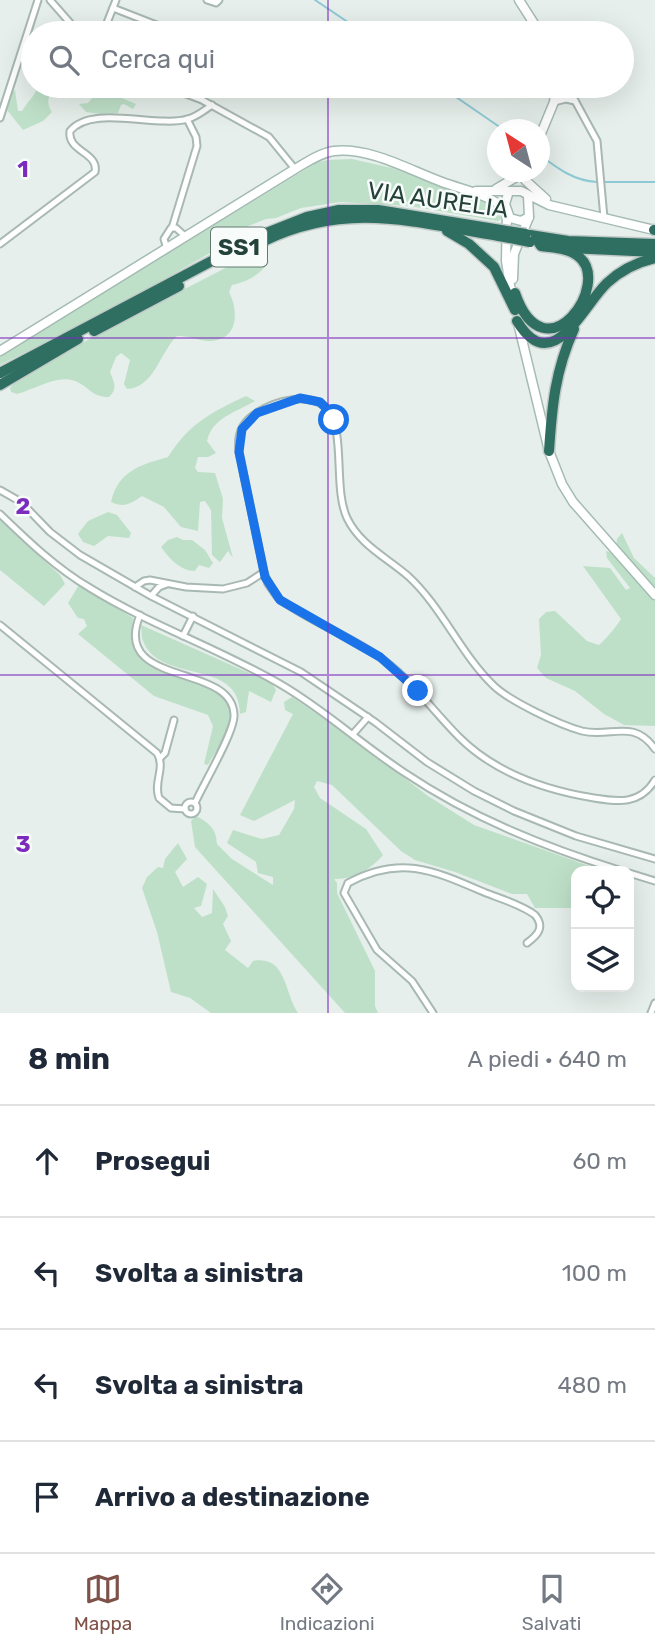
<!DOCTYPE html>
<html lang="it">
<head>
<meta charset="utf-8">
<style>
  body { margin:0; font-family:Rubik,sans-serif; background:#f6f6f7; color:#1f2937 }
  .controls { position:absolute; right:21px; bottom:21px; display:grid; overflow:hidden; border-radius:14px; box-shadow:0 7px 28px #0002 }
  .controls button { width:63px; height:63px; display:grid; place-items:center; padding:0; border:0; border-bottom:2px solid #e0e1e3; background:#fff; color:#1f2937; font:35px sans-serif }
  .compass { position:absolute; left:487px; top:119px; width:63px; height:63px; border-radius:50%; background:#fff; box-shadow:0 7px 28px #0002; rotate:324deg }
  .stop { position:absolute; width:21px; height:21px; margin:-16px; border:5px solid #1a73e8; border-radius:50%; background:#fff }
  .stop.end { background:#1a73e8; border-color:#fff; box-shadow:0 2px 7px #0008 }
  .list { margin:0; padding:0; list-style:none }
  h2 { display:flex; justify-content:space-between; align-items:center; height:91px; margin:0; padding:0 28px; font-size:30px }
  h2 small { font-size:23px; font-weight:400; color:#747a83 }
  .list li { display:grid; grid-template-columns:46px 1fr auto; gap:21px; align-items:center; box-sizing:border-box; height:112px; padding:0 28px; border-top:2px solid #e0e1e3 }
  .list b { display:block; font-size:26px; white-space:nowrap }
  .list em { font-size:23px; font-style:normal; color:#747a83 }
  .icon { flex:none; width:38px; height:38px; fill:none; stroke:currentColor; stroke-width:2; stroke-linecap:round; stroke-linejoin:round }
  .map { position:relative; flex:none; width:655px; height:1013px; overflow:hidden }
  .search { position:absolute; background:#fff; box-shadow:0 7px 28px #0002; left:21px; right:21px; top:21px; height:77px; display:flex; align-items:center; gap:18px; box-sizing:border-box; padding:0 24px; border-radius:38px; color:#747a83; font-size:26px }
  .sheet { height:539px; background:#fff }
  nav { display:flex; justify-content:space-around; align-items:center; box-sizing:border-box; height:98px; border-top:2px solid #e0e1e3; background:#fff; font-size:19px; color:#747a83 }
  nav a { display:grid; justify-items:center; gap:4px }
  nav .on { color:#7f5249 }
  .map>svg:first-child { display:block }
  .green { fill:#bfe0c8 }
  .lines { fill:none; stroke-linecap:round; stroke-linejoin:round }
  .stream { stroke:#8ec9d4; stroke-width:2 }
  .street-casing { stroke:#a8b8b2; stroke-width:9 }
  .secondary-casing { stroke:#a4bbb3; stroke-width:11 }
  .highway-casing { stroke:#c2cac8; stroke-width:13 }
  .street { stroke:#fff; stroke-width:5 }
  .secondary { stroke:#fff; stroke-width:8 }
  .highway { stroke:#2f6f62; stroke-width:10 }
  .highway-bridge-casing { stroke:#c2cac8; stroke-width:13; stroke-linecap:butt }
  .highway-bridge { stroke:#2f6f62; stroke-width:10 }
  .route { stroke:#1a73e8; stroke-width:9 }
  .grid { fill:none; stroke:#7b2cbf; stroke-width:2; stroke-opacity:0.55 }
  .labels { text-anchor:middle; dominant-baseline:central; stroke-width:5; stroke-linejoin:round; paint-order:stroke }
  .shield { fill:#f7fbf9; stroke:#637a73; stroke-width:2 }
  .shield-label { font-size:23px; font-weight:bold; fill:#24423a }
  .street-label { font-size:24px; fill:#24423a; stroke:#f7fbf9 }
  .grid-label { font-size:23px; text-anchor:middle; font-weight:bold; fill:#7b2cbf; stroke:#f7fbf9; stroke-width:5; stroke-linejoin:round; paint-order:stroke }
</style>
</head>
<body>
<div class="map">
<svg width="655" height="1013" viewBox="0 0 655 1013">
  <rect width="100%" height="100%" fill="#e6efeb"/>
  <g class="green">
    <path d="M38 86H52C50 97 45 101 52 112L43 121 23 130 7 110 9 94 15 90 18 111H22C28 101 35 96 38 86Z"/>
    <path d="M100 89 136 104 133 109 124 104 121 105 118 113 100 114 86 112 79 104 88 103Z"/>
    <path d="M352 159 392 168 493 203 501 208 502 218 498 221 410 206 340 202 301 208 276 218 266 219 246 227 231 241 110 310 0 365V355L316 163 327 160Z"/>
    <path d="M258 251 269 262C259 275 249 281 232 285L229 292C237 307 240 335 217 340 205 344 190 335 177 336 160 352 154 388 127 389L124 384 130 360 121 353 116 357 110 372C114 382 118 389 109 397 91 397 90 387 75 381 58 374 33 390 17 394L11 392 10 388 20 377 104 331Z"/>
    <path d="M246 396 255 401C236 412 212 418 207 441L216 453 208 457H198L195 468 198 472 215 473 223 499 222 518 233 558 228 551 220 562 212 555 211 510 205 501 200 502 198 531 181 527 164 507 142 496C130 504 124 508 111 502 118 471 140 465 168 457 190 423 210 413 246 396Z"/>
    <path d="M108 512 117 515 131 533 129 538 108 536 94 546 83 542 78 534 88 521Z"/>
    <path d="M0 520 60 575 65 584 44 606 0 570Z"/>
    <path d="M622 533 634 558 655 578V726L624 725 604 714 575 691 546 678 537 668 541 655 539 619 546 612 555 611 587 641 599 645C606 639 616 627 621 619L583 566 610 568 626 590 630 588 607 558 606 551 615 554 617 539Z"/>
    <path d="M177 537 183 540H192L205 550 213 563 209 568 199 565 195 571C180 571 169 558 161 547L168 540Z"/>
    <path d="M79 585 133 618C131 637 132 648 145 663 166 674 240 687 232 720 228 735 215 751 208 765L204 764 213 726 208 715 154 696 78 634 87 626 84 619 78 618 68 603Z"/>
    <path d="M141 625 272 683 276 690 271 702 249 691 246 712 240 714C240 657 160 685 143 641 141 637 142 630 141 625Z"/>
    <path d="M292 697 356 741 428 796 474 825 603 871H576V907L574 908H535L527 894H512L455 872 415 860 401 851 332 785 317 781 314 787 320 798 366 829 383 855C370 870 353 880 334 879L337 883V893L375 971V1006L378 1013H345L195 847 191 821 196 816C209 823 216 828 217 844L232 859 273 885V877L258 873 256 862 227 843 233 830 262 839 279 835 294 809 295 800 254 821 240 815 293 714 285 710 284 702Z"/>
    <path d="M178 843 187 859 175 872 183 887 198 877 207 884 201 906 194 908 202 917 212 913 213 889 225 907 228 916 223 924 231 941 225 950 248 968 253 961C287 955 284 993 298 1013H211L190 998 171 992 157 932 142 888 147 877 158 867 163 868 165 859Z"/>
  </g>
  <g class="lines">
    <g class="stream">
      <path d="M315 0 364 33"/>
      <path d="M440 86 504 130"/>
      <path d="M540 155C557 168 574 181 597 182"/>
      <path d="M603 182H655"/>
    </g>
    <defs>
      <g id="street">
        <path d="M50 0 79 33"/>
        <path d="M207 0 216 3 219 0"/>
        <path d="M113 8 177 33"/>
        <path d="M103 33 116 0"/>
        <path d="M165 86 202 100 269 137 295 169"/>
        <path d="M567 86 597 141 604 218"/>
        <path d="M554 102 566 99 575 101"/>
        <path d="M0 118 38 0"/>
        <path d="M172 228 197 146 196 137 187 119"/>
        <path d="M0 244 95 172C99 152 67 152 70 131 92 104 155 128 188 119 196 117 205 110 212 105"/>
        <path d="M167 249 164 239 171 228H176L186 237"/>
        <path d="M0 490 21 502 50 532 80 555 151 596 301 672 375 722 427 762 474 791 514 811 576 836 655 859"/>
        <path d="M0 514C28 541 56 568 90 588 150 625 218 648 280 684 325 710 362 745 405 773 472 818 545 847 622 871"/>
        <path d="M135 587 144 581 150 580 186 587 223 589 247 583 264 572"/>
        <path d="M151 596 159 587 167 584"/>
        <path d="M140 615C110 688 233 662 234 715 235 731 203 785 195 803"/>
        <path d="M0 625 157 753C166 768 153 782 159 798L171 808 185 809"/>
        <path d="M183 636 193 616"/>
        <path d="M353 734 368 717"/>
        <path d="M655 749C633 718 611 738 582 731 560 725 509 701 493 685 460 653 442 607 408 576 386 557 360 545 347 518 333 488 346 431 327 409 309 387 256 405 243 426 238 434 238 443 239 452L264 572 268 584 278 598C311 623 352 636 385 661 413 682 434 712 459 737 495 773 545 790 594 798 618 802 640 805 655 780"/>
        <path d="M160 758 165 753 174 720"/>
        <circle cx="191" cy="808" r="6"/>
        <path d="M629 873 655 881"/>
        <path d="M433 1013 412 981 377 950 344 893 348 883C401 854 435 871 486 893 502 899 522 905 535 915 545 927 538 935 527 943"/>
        <path d="M651 1013 655 1003"/>
      </g>
      <g id="secondary">
        <path d="M519 0 540 33"/>
        <path d="M540 136 554 102 556 86"/>
        <path d="M525 180 546 199"/>
        <path d="M496 189 518 176"/>
        <path d="M476 191H521L549 205 654 230"/>
        <path d="M509 191 505 204 510 218 521 221 529 217"/>
        <path d="M507 213 506 261 512 297"/>
        <path d="M513 279 514 254 529 217 528 196"/>
        <path d="M518 323 549 451 562 484 573 502 655 595"/>
        <path d="M0 351 295 169C307 162 320 153 334 151 370 147 409 170 442 182 463 190 489 194 506 210"/>
      </g>
      <g id="highway">
        <path d="M654 230H655"/>
        <path d="M447 231 469 244 494 267 515 310"/>
        <path d="M530 235 568 241 655 244"/>
        <path d="M264 241C347 201 413 222 499 236"/>
        <path d="M569 248 655 252"/>
        <path d="M515 293C545 380 614 283 578 256 568 248 553 248 541 246L539 243"/>
        <path d="M517 321C552 379 582 307 607 283 621 270 637 262 655 258"/>
        <path d="M94 331 179 286"/>
        <path d="M0 373 259 236 307 217 339 210H378L501 230"/>
        <path d="M0 385 78 339"/>
        <path d="M549 451C552 406 555 371 574 329"/>
      </g>
    </defs>
    <use href="#street" class="street-casing"/>
    <use href="#secondary" class="secondary-casing"/>
    <use href="#highway" class="highway-casing"/>
    <use href="#street" class="street"/>
    <use href="#secondary" class="secondary"/>
    <use href="#highway" class="highway"/>
    <defs>
      <g id="highway-bridge">
        <path d="M501 230 526 234"/>
        <path d="M499 236 530 242"/>
      </g>
    </defs>
    <use href="#highway-bridge" class="highway-bridge-casing"/>
    <use href="#highway-bridge" class="highway-bridge"/>
  </g>
  <g class="lines">
    <path class="route" d="M334 420 329 411 320 402 300 398 257 413 242 429 239 452 265 577 280 600 380 657 418 691"/>
  </g>
  <path class="grid" d="M328 0V33M328 86V1013M0 338H655M0 675H655"/>
  <g class="labels">
    <rect class="shield" x="211" y="227.5" width="56" height="39" rx="5"/>
    <g class="shield-label">
      <text x="239" y="247">SS1</text>
    </g>
    <g class="street-label">
      <text transform="translate(438 200) rotate(8)">VIA AURELIA</text>
    </g>
  </g>
  <g class="grid-label">
    <text x="23" y="177">1</text>
    <text x="23" y="514">2</text>
    <text x="23" y="852">3</text>
  </g>
</svg>
<div class="controls">
<button><svg class="icon" aria-label="locate" viewBox="0 0 24 24"><circle cx="12" cy="12" r="6"/><path d="M12 2v4M12 18v4M2 12h4M18 12h4"/></svg></button>
<button><svg class="icon" aria-label="layers" viewBox="0 0 24 24"><path d="M12 4l9 5-9 5-9-5zM3 14l9 5 9-5"/></svg></button>
</div>
<svg class="compass" viewBox="-18 -18 36 36"><path d="M0-13l5 13h-10z" fill="#e53935"/><path d="M0 13l5-13h-10z" fill="#747a83"/></svg>
<div class="stop" style="left:334px;top:420px"></div>
<div class="stop end" style="left:418px;top:691px"></div>
<div class="search"><svg class="icon" aria-label="search" viewBox="0 0 24 24"><circle cx="10" cy="10" r="6"/><path d="M15 15l6 6"/></svg>Cerca qui</div>
</div>
<section class="sheet">
<h2>8 min<small>A piedi · 640 m</small></h2>
<ul class="list">
<li><svg class="icon" aria-label="ahead" viewBox="0 0 24 24"><path d="M12 20V5M6 11l6-6 6 6"/></svg><div><b>Prosegui</b></div><em>60 m</em></li>
<li><svg class="icon" aria-label="left" viewBox="0 0 24 24"><path d="M17 20v-9H6M10 6l-5 5 5 5"/></svg><div><b>Svolta a sinistra</b></div><em>100 m</em></li>
<li><svg class="icon" aria-label="left" viewBox="0 0 24 24"><path d="M17 20v-9H6M10 6l-5 5 5 5"/></svg><div><b>Svolta a sinistra</b></div><em>480 m</em></li>
<li><svg class="icon" aria-label="arrive" viewBox="0 0 24 24"><path d="M6 21V4h12l-3 4 3 4H6"/></svg><div><b>Arrivo a destinazione</b></div></li>
</ul>
</section>
<nav>
<a class="on"><svg class="icon" aria-label="map" viewBox="0 0 24 24"><path d="M3 6l6-2 6 2 6-2v14l-6 2-6-2-6 2zM9 4v14M15 6v14"/></svg>Mappa</a>
<a><svg class="icon" aria-label="directions" viewBox="0 0 24 24"><path d="M12 3l9 9-9 9-9-9zM9 14v-3h6M13 9l2 2-2 2"/></svg>Indicazioni</a>
<a><svg class="icon" aria-label="saved" viewBox="0 0 24 24"><path d="M7 4h10v16l-5-4-5 4z"/></svg>Salvati</a>
</nav>
</body>
</html>
